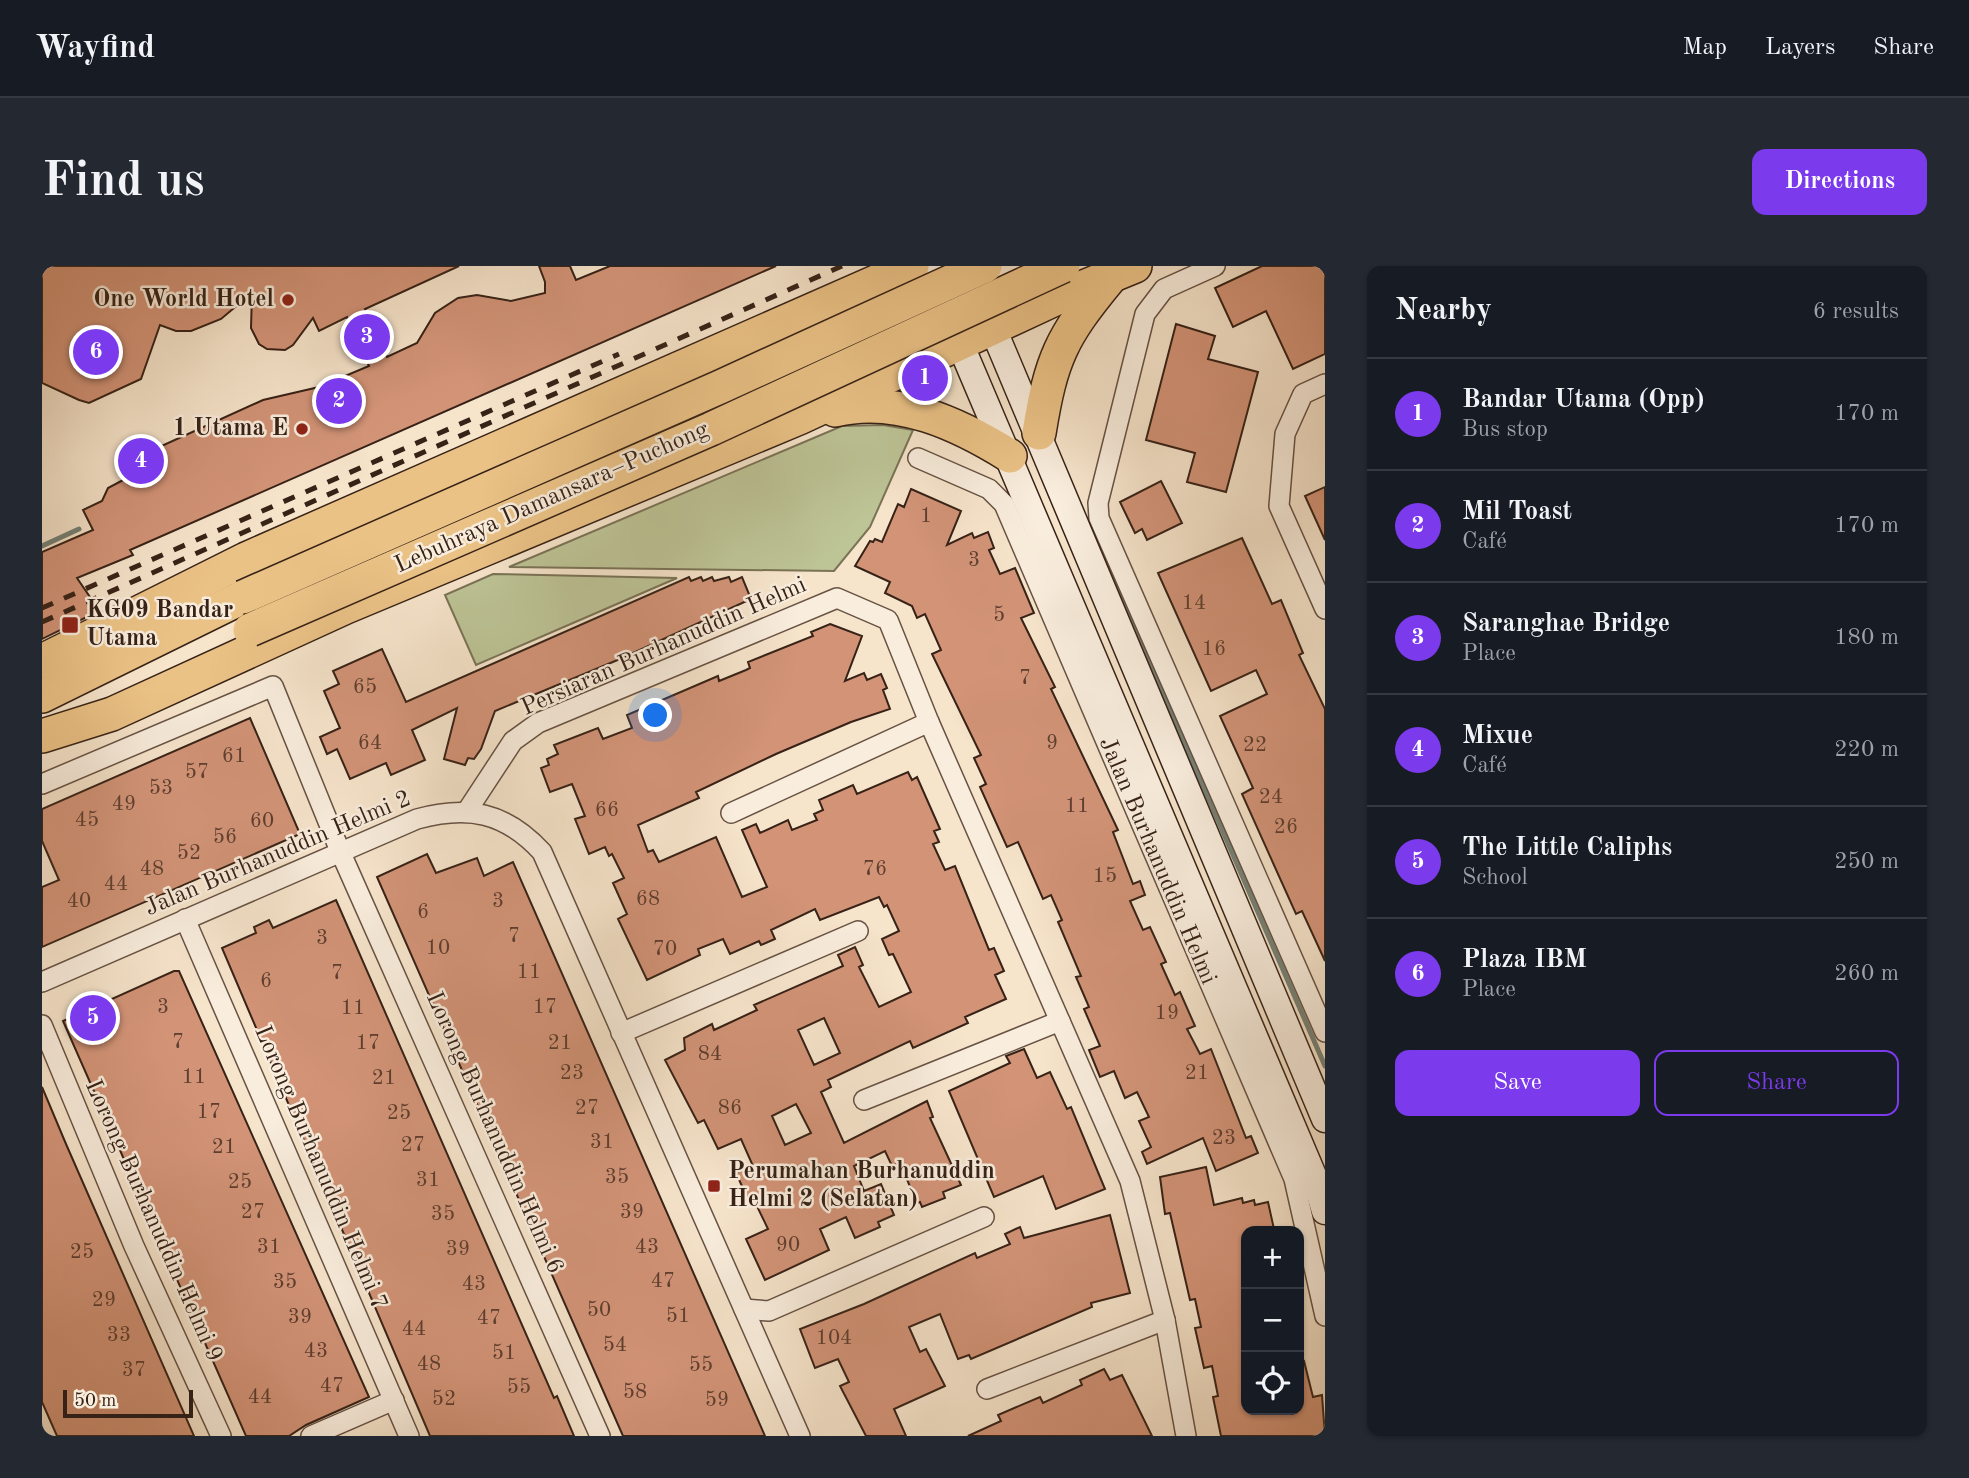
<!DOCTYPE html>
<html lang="en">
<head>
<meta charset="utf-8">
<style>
  body { margin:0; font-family:"Old Standard TT",serif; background:#242831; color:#f1f3f6 }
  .controls { position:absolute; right:21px; bottom:21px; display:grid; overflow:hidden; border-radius:14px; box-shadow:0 2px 5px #0004 }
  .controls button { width:63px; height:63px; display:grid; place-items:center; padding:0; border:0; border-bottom:2px solid #363941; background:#171b24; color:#f1f3f6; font:35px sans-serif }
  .scale { position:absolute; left:21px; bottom:18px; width:130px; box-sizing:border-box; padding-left:7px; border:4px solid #372217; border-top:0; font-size:19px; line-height:24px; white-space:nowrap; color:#372217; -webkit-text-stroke:5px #f9eddd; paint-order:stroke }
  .you { position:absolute; left:614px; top:450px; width:24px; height:24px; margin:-18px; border:5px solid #fff; border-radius:50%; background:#1a73e8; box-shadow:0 0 0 10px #1a73e833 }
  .badge { display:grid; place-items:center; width:46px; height:46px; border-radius:50%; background:#7c3aed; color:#fff; font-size:23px; font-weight:700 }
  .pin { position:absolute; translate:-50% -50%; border:4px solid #fff; box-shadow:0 2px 7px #0006 }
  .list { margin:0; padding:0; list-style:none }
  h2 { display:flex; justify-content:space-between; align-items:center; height:91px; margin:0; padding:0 28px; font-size:30px }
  h2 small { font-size:23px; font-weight:400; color:#9ea1a6 }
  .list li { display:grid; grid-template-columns:46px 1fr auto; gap:21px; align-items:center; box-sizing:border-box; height:112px; padding:0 28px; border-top:2px solid #363941 }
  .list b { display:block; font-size:26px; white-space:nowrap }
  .list p { margin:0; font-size:23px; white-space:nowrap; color:#9ea1a6 }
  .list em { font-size:23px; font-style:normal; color:#9ea1a6 }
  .actions { display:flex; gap:14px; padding:21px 28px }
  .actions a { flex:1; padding:16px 0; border:2px solid #7c3aed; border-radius:14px; text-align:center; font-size:24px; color:#7c3aed }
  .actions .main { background:#7c3aed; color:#fff }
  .icon { flex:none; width:38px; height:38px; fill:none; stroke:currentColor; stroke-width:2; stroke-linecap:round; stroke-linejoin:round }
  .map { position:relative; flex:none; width:1283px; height:1170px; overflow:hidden; border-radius:14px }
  header { display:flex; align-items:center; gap:42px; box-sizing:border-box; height:98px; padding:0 35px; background:#171b24; border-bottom:2px solid #363941 }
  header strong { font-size:33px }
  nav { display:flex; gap:38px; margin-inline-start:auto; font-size:24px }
  .intro { display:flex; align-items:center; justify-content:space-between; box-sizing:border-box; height:168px; padding:0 42px }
  h1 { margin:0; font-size:49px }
  .button { padding:18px 32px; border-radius:14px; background:#7c3aed; color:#fff; font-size:24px; font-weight:700 }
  main { display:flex; gap:42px; padding:0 42px }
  aside { flex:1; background:#171b24; border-radius:14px; box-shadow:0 2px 5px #0004 }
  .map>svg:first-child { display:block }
  .green { fill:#bdc496; stroke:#7a7356; stroke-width:2 }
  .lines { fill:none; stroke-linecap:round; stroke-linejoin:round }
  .stream { stroke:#748075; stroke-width:5 }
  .building { fill:#d29377; stroke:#372217; stroke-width:2; fill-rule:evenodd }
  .minor-casing { stroke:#675244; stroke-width:22 }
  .secondary-casing { stroke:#372217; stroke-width:29 }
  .motorway-casing { stroke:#372217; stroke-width:36 }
  .minor { stroke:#f9eddd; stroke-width:19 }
  .secondary { stroke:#f9eddd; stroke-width:26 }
  .motorway { stroke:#ebc286; stroke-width:33 }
  .rail { stroke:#372217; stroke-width:5; stroke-dasharray:12 12; stroke-linecap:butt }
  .motorway-bridge-casing { stroke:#372217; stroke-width:36; stroke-linecap:butt }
  .motorway-bridge { stroke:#ebc286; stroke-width:33 }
  .poi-dot { fill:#8f2418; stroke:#f9eddd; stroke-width:2.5 }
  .labels { text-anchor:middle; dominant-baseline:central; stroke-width:5; stroke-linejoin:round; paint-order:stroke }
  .number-label { font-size:21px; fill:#5e3e2f }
  .poi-label { font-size:24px; font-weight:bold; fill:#372217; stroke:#f9eddd; text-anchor:end }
  .street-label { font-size:24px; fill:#372217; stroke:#f9eddd }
</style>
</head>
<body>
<header>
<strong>Wayfind</strong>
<nav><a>Map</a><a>Layers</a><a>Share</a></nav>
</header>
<div class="intro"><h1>Find us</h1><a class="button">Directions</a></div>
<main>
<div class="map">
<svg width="1283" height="1170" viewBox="0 0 1283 1170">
  <rect width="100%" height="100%" fill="#f6e4cb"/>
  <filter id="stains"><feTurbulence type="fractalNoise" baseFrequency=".00286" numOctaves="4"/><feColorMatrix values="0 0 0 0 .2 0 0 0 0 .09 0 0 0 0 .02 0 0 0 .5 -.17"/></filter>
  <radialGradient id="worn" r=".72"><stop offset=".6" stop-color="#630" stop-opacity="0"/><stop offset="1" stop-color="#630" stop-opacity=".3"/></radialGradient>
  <g class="green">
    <path d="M841 159 871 164 828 261 792 305 467 301 800 160Z"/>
    <path d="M451 308 635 312 434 399 403 329Z"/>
  </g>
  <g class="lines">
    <g class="stream">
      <path d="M0 280 37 263"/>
      <path d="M1060 288 1283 800"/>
    </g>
  </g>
  <g class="building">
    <path d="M0 0H417L323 43 345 91 375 77 393 47 416 32 435 29 469 35 503 27V16L497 0H528L534 14 568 0H734L88 284 91 289 35 312 50 334 53 347 0 373V286L51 264 41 244 60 235 66 222 85 212 93 192 221 134 277 121 327 100 305 51 277 65 271 52 251 79 243 84 225 83 217 78 209 62 210 27 179 53 149 65H134L118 59 99 113 47 137 37 134 0 117Z"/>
    <path d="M1220 0H1283V88L1251 103 1224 45 1191 61 1173 22Z"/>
    <path d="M1134 58 1173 70 1166 93 1216 106 1184 226 1145 216 1153 187 1104 174Z"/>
    <path d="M1119 215 1140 257 1105 274 1100 263 1093 267 1078 236Z"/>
    <path d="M1283 221V274L1263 230Z"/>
    <path d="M869 223 919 245 905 279 930 267 932 272 946 266 952 282 947 284 958 308 973 302 992 347 979 352 1013 421 1009 423 1076 564 1071 566 1091 618 1098 615 1103 629 1088 635 1101 664 1108 661 1124 696 1119 698 1133 729 1138 726 1153 760 1145 763 1158 788 1169 783 1204 872 1209 870 1216 887 1174 905 1161 872 1105 898 1100 886 1109 881 1097 855 1107 851 1095 826 1083 832 1072 805 1058 811 1047 784 1058 780 1042 743 1047 741 1034 711 1039 710 1016 656 1020 654 1009 629 1001 633 976 576 965 581 938 521 944 518 932 492 939 489 890 388 899 384 883 348 875 352 870 340 843 327 848 316 813 300 828 275 831 276 833 273 840 276 856 238 862 241Z"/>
    <path d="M1200 272 1230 338 1239 334 1261 387 1257 389 1283 443V695L1260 645 1254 648 1200 528 1211 522 1178 450 1225 428 1214 404 1169 425 1116 307Z"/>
    <path d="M647 311 649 315 659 311 661 315 670 311 672 315 687 311 689 316 700 311 709 333 578 393 453 445 439 483 432 493 426 492 423 499 402 493 415 442 370 464 383 494 349 509 344 497 308 513 295 483 285 488 278 471 298 462 282 425 297 418 291 405 340 383 364 436Z"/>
    <path d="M788 358 820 370 803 415 822 407 825 414 839 408 845 422 841 424 848 443 809 456 734 488 654 526 657 532 596 559 606 586 611 584 617 596 674 571 700 631 725 621 700 564 714 558 718 567 746 554 750 564 775 554 772 548 781 544 777 534 811 519 815 528 866 506 870 514 875 511 898 563 892 565 897 576 891 578 903 604 913 600 947 684 952 682 962 705 953 709 964 733 923 751 926 757 871 782 868 775 786 814 789 821 779 826 802 877 885 835 891 851 888 852 919 919 901 926 903 932 880 941 878 936 875 937 858 897 850 900 843 885 812 900 822 925 839 918 852 949 836 956 838 961 813 972 804 951 778 963 787 984 723 1014 704 973 726 963 713 936 708 938 694 907 711 900 699 873 676 883 662 854 656 857 623 794 643 784 642 772 670 758 672 764 715 744 712 739 801 700 796 689 813 681 821 699 817 701 837 741 869 726 851 688 847 689 840 673 857 665 845 639 842 641 837 631 778 654 773 643 729 664 733 673 719 679 717 675 688 688 681 673 656 683 658 689 605 714 576 653 585 648 571 617 582 612 570 588 567 590 563 581 547 588 533 553 543 550 530 518 508 526 499 502 507 499 505 493 516 488 512 479 556 462 561 473 590 462 585 449 676 410 677 415 704 404 708 402 706 396 771 370 769 366ZM782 752 798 787 772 799 756 764ZM754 838 769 867 743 879 730 850Z"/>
    <path d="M208 452 258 568 0 681V621L17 614 0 575V543Z"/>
    <path d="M385 588 394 607 435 592 442 610 471 596 723 1170H581L335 611Z"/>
    <path d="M294 634 512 1132 515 1130 532 1170H388L180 682 214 667 212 661 227 654 231 662Z"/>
    <path d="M132 705H137L327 1131 264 1159 247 1170H204L21 755Z"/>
    <path d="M982 783 995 812 1008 806 1025 843 1029 841 1063 923 1014 943 1001 910 952 931 907 825 968 797 964 790Z"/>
    <path d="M0 821 24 878 152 1170H15L0 1136Z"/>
    <path d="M1164 901 1172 939 1200 932 1201 937 1212 934 1213 939 1226 936 1232 963 1204 965V1144H1257V1096L1262 1095 1271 1131 1280 1129 1283 1170H1179L1171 1131 1176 1130 1170 1100 1162 1102 1153 1062 1159 1061 1153 1033 1148 1034 1128 947 1123 948 1118 911Z"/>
    <path d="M1068 949 1088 1027 1049 1037 1050 1041 929 1093 927 1089 916 1093 898 1048 867 1061 878 1086 884 1083 903 1120 852 1143 864 1170H824L798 1120 807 1116 796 1093 773 1102 758 1063 822 1038 933 987 935 992 968 978 963 968 978 961 982 972Z"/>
    <path d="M1062 1103 1068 1114 1080 1109 1110 1170H926L959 1155 956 1149 998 1131 1001 1137 1040 1119 1038 1114Z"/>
  </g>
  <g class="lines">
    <defs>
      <g id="minor">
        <path d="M1173 0 1122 23 1103 48 1056 237 1057 252 1283 766"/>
        <path d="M1283 118 1261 128 1243 168 1237 240 1283 343"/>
        <path d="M876 192 947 223 962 238 1252 913 1283 1050"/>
        <path d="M0 518 231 420 298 585 558 1170"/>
        <path d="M425 545 471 475 496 457 795 332 846 354 887 456 1088 915 1123 1054 1144 1170"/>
        <path d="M689 547 887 456"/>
        <path d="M143 653 367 1170"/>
        <path d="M0 716 375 553C426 539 463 546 500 586L758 1170"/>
        <path d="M0 759 92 980 179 1170"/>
        <path d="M579 767 816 665"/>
        <path d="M822 834 1018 755"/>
        <path d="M702 1043 727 1045 942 951"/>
        <path d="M945 1123 1123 1054"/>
        <path d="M269 1170 352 1134"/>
      </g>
      <g id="secondary">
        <path d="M885 0 1276 921 1283 945"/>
        <path d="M944 46 1283 853"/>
      </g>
      <g id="motorway">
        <path d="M793 144C855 129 917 158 968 190"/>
        <path d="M997 167C1009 93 1019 71 1067 13"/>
        <path d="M0 395 204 293 870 0"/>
        <path d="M0 430 201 331"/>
        <path d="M0 470 70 448 304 341 757 152 1015 32 1093 0"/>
      </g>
    </defs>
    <use href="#minor" class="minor-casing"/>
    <use href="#secondary" class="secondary-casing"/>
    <use href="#motorway" class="motorway-casing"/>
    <use href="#minor" class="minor"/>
    <use href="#secondary" class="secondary"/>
    <use href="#motorway" class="motorway"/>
    <g class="rail">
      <path d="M0 342 577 88"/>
      <path d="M0 356 800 0"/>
    </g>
    <defs>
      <g id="motorway-bridge">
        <path d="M201 331 678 121 943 0"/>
        <path d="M208 364 669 163 1021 0"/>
      </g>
    </defs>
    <use href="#motorway-bridge" class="motorway-bridge-casing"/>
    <use href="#motorway-bridge" class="motorway-bridge"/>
  </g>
  <g class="poi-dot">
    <circle cx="246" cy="34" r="7"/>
    <circle cx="260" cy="163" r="7"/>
    <rect x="19" y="350" width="18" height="18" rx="3.5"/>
    <rect x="665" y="913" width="14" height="14" rx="3.5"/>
  </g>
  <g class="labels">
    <g class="number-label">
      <text x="884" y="250">1</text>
      <text x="932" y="294">3</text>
      <text x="1152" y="337">14</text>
      <text x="957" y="349">5</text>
      <text x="1172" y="383">16</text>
      <text x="983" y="412">7</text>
      <text x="323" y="421">65</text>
      <text x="328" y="477">64</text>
      <text x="1010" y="477">9</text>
      <text x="1213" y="479">22</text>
      <text x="192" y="490">61</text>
      <text x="155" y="506">57</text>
      <text x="119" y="522">53</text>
      <text x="1229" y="531">24</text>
      <text x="82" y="538">49</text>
      <text x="1035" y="540">11</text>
      <text x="565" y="544">66</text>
      <text x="45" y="554">45</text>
      <text x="220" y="555">60</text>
      <text x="1244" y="561">26</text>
      <text x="183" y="571">56</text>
      <text x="147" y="587">52</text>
      <text x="110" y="603">48</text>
      <text x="833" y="603">76</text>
      <text x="1063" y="610">15</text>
      <text x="74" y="618">44</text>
      <text x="606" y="633">68</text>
      <text x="37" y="635">40</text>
      <text x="456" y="635">3</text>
      <text x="381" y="646">6</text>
      <text x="472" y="670">7</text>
      <text x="280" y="672">3</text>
      <text x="396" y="682">10</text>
      <text x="623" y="683">70</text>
      <text x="487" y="706">11</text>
      <text x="295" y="707">7</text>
      <text x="224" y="715">6</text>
      <text x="121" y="741">3</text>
      <text x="503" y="741">17</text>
      <text x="311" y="742">11</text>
      <text x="1125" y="747">19</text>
      <text x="136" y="776">7</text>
      <text x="326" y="777">17</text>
      <text x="518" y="777">21</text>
      <text x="668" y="788">84</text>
      <text x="530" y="807">23</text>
      <text x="1155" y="807">21</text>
      <text x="152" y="811">11</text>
      <text x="342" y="812">21</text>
      <text x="545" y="842">27</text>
      <text x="688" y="842">86</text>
      <text x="167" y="846">17</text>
      <text x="357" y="847">25</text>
      <text x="1182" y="872">23</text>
      <text x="560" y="876">31</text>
      <text x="371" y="879">27</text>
      <text x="182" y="881">21</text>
      <text x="575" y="911">35</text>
      <text x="386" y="914">31</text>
      <text x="198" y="916">25</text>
      <text x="211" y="946">27</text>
      <text x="590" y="946">39</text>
      <text x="401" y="948">35</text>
      <text x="746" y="979">90</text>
      <text x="227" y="981">31</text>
      <text x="605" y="981">43</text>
      <text x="416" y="983">39</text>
      <text x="40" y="986">25</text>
      <text x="621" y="1015">47</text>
      <text x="243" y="1016">35</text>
      <text x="432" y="1018">43</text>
      <text x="62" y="1034">29</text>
      <text x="557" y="1044">50</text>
      <text x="636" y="1050">51</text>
      <text x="258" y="1051">39</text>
      <text x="447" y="1052">47</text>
      <text x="372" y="1063">44</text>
      <text x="77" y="1069">33</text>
      <text x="792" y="1072">104</text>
      <text x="573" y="1079">54</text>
      <text x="274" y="1085">43</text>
      <text x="462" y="1087">51</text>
      <text x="387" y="1098">48</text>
      <text x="659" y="1099">55</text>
      <text x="92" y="1104">37</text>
      <text x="290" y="1120">47</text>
      <text x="477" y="1121">55</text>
      <text x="593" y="1126">58</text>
      <text x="218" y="1131">44</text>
      <text x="402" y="1133">52</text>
      <text x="675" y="1134">59</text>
    </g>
    <g class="poi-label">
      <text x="232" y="34">One World Hotel</text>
      <text x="246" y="163">1 Utama E</text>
      <text x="44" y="345" text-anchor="start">KG09 Bandar<tspan x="44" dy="28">Utama</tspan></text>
      <text x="686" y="906" text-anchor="start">Perumahan Burhanuddin<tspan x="686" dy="28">Helmi 2 (Selatan)</tspan></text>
    </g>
    <g class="street-label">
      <text transform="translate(510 232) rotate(-24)">Lebuhraya Damansara–Puchong</text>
      <text transform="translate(622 381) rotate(-24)">Persiaran Burhanuddin Helmi</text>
      <text transform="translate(236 588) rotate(-23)">Jalan Burhanuddin Helmi 2</text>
      <text transform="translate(1115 595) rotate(67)">Jalan Burhanuddin Helmi</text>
      <text transform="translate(452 867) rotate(66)">Lorong Burhanuddin Helmi 6</text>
      <text transform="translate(278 902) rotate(67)">Lorong Burhanuddin Helmi 7</text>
      <text transform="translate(111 955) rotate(66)">Lorong Burhanuddin Helmi 9</text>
    </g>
  </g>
  <rect width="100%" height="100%" filter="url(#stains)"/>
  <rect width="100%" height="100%" fill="url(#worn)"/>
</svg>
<div class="controls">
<button>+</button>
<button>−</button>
<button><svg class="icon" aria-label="locate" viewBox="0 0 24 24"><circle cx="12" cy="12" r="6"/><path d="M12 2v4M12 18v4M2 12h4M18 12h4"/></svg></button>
</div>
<div class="scale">50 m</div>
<div class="you"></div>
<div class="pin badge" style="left:883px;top:112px">1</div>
<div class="pin badge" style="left:297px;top:135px">2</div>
<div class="pin badge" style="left:325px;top:71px">3</div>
<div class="pin badge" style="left:99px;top:195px">4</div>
<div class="pin badge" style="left:51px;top:752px">5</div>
<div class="pin badge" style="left:54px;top:86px">6</div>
</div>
<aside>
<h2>Nearby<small>6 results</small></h2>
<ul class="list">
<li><span class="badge">1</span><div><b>Bandar Utama (Opp)</b><p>Bus stop</p></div><em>170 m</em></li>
<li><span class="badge">2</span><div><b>Mil Toast</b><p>Café</p></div><em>170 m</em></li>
<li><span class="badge">3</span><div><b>Saranghae Bridge</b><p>Place</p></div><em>180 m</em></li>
<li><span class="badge">4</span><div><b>Mixue</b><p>Café</p></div><em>220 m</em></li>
<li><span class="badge">5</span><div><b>The Little Caliphs</b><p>School</p></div><em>250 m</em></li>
<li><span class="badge">6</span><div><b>Plaza IBM</b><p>Place</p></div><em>260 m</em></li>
</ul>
<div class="actions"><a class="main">Save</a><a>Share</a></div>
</aside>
</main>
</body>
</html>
